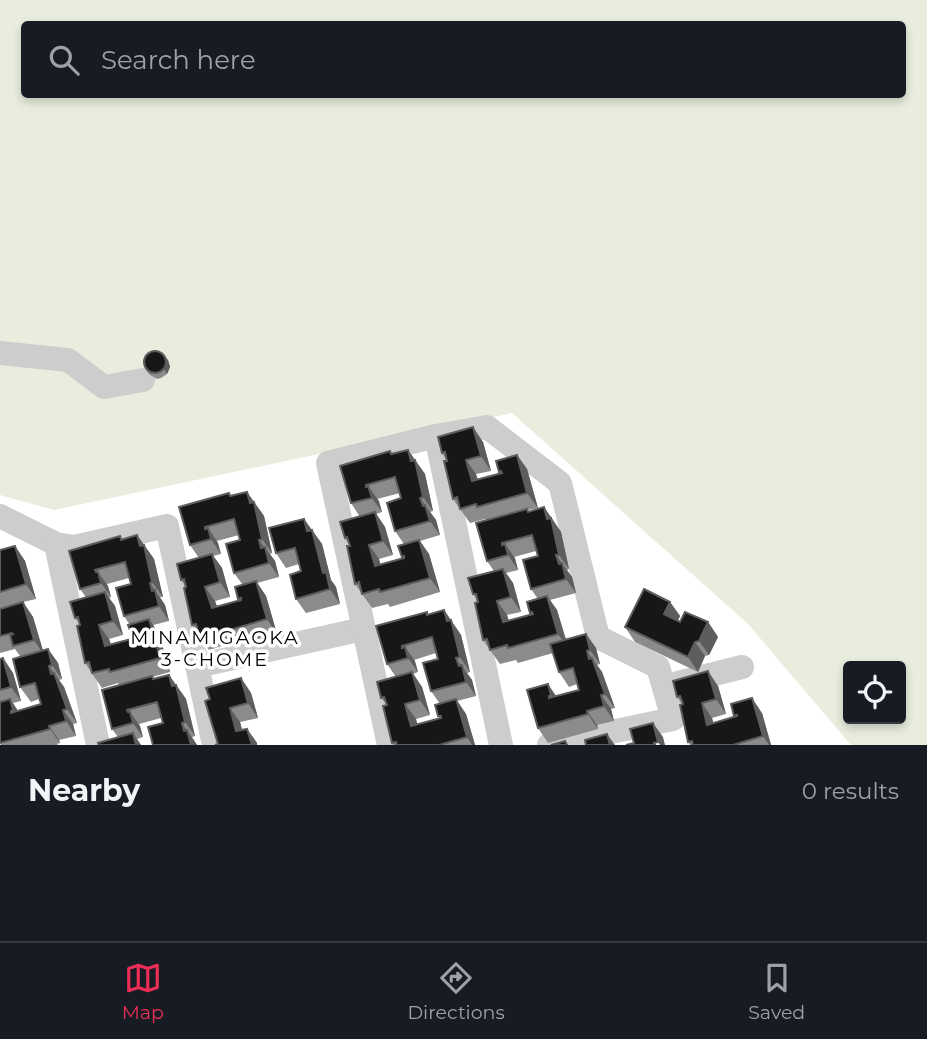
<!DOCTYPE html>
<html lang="en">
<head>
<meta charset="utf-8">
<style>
  body { margin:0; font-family:Montserrat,sans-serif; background:#20242c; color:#f1f3f6 }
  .controls { position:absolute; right:21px; bottom:21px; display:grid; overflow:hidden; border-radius:7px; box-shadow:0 4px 10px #0003 }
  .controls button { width:63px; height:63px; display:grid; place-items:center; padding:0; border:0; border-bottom:2px solid #363941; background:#171b24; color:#f1f3f6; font:35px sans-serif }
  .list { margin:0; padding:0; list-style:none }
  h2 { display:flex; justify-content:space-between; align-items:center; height:91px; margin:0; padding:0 28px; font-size:30px }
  h2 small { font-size:23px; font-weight:400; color:#9ea1a6 }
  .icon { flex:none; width:38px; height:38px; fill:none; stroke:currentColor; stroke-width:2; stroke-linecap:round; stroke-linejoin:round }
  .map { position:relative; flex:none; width:927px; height:745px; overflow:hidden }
  .search { position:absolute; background:#171b24; box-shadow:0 4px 10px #0003; left:21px; right:21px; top:21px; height:77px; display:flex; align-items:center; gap:18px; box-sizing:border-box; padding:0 24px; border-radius:7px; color:#9ea1a6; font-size:26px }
  .sheet { height:196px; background:#171b24 }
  nav { display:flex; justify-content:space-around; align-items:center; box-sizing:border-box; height:98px; border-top:2px solid #363941; background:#171b24; font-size:19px; color:#9ea1a6 }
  nav a { display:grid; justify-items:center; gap:4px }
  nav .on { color:#ec2d56 }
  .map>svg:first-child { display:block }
  .green { fill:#e8eddd; fill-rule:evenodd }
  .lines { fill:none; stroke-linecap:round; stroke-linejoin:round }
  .minor { stroke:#cdcdcd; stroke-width:24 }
  .wall { fill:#8b8b8b; fill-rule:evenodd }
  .shaded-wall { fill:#5d5d5d }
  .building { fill:#171717; stroke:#5d5d5d; stroke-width:2 }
  .labels { text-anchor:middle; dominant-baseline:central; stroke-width:7; stroke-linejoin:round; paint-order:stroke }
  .neighbourhood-label { font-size:19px; letter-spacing:2px; fill:#000; stroke:#fff }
</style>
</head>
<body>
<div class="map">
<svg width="927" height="745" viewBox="0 0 927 745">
  <rect width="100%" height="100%" fill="#fff"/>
  <path class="green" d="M0 0H927V745H851L748 624 512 413 54 510 0 495ZM24 24H902V94H24ZM848 666H901V719H848Z"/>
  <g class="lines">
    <g class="minor">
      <path d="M0 353 68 360 104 387 143 380"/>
      <path d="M436 436 501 745"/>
      <path d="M0 516 56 544 74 547 167 526 214 745"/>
      <path d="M56 544 98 745"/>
      <path d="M197 666 363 629"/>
      <path d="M678 683 742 667"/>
      <path d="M389 745 328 463 436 436 487 427 560 483 598 637 658 667 673 719 549 745"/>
    </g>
  </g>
  <g class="wall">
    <path d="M168 360 170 367 167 374 161 378 157 379 150 375 146 370Z"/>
    <path d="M483 442 491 471 476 474 478 480 500 474 499 472 517 455 527 469 538 508 528 510 529 512 544 507 561 532 569 569 567 570 572 577 576 593 550 600 557 610 566 639 586 634 596 648 600 664 597 665 602 672 615 708 611 709 614 721 597 725 598 729 548 743 538 728 527 690 556 696 579 690 577 684 569 687 559 672 553 653 518 663 516 660 500 664 483 640 478 602 473 594 494 571 487 561 486 520 485 519 470 523 453 499 447 461 442 453ZM536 551 538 556 531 589 538 599 530 613 531 615 509 621 507 615 521 612 513 583 506 573 518 570 514 557Z"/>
    <path d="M408 450 425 474 433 511 430 512 436 520 440 535 420 541 429 554 440 592 390 607 388 604 372 608 355 584 350 546 345 538 360 517 351 503 392 454ZM400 493 401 498 395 531 404 544 402 557 403 559 380 565 379 559 393 555 385 527 376 514 382 512 377 499Z"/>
    <path d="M247 492 264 516 272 553 270 554 275 561 279 577 257 583 266 596 277 634 226 648 225 645 209 650 192 625 186 587 181 580 199 558 190 545 231 496ZM239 535 240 540 234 573 243 585 238 599 239 600 217 606 215 601 230 597 222 568 213 556 221 554 217 541Z"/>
    <path d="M304 519 322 544 331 580 336 587 340 604 306 613 296 599 301 571 299 564 286 568 276 553Z"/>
    <path d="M137 535 154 559 163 597H160L165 605 169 621 153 625 159 634 170 672 152 677 154 679 169 675 186 699 195 736 192 737 197 745H153L163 723 161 718 139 724 143 737 137 739 141 745H99L118 737 112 729 119 685 118 683 102 688 85 663 80 625 75 618 86 597 80 589 120 536 122 539ZM129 578 131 584 124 616 130 625 132 636 133 638 111 644 109 639 123 635 115 606 109 598 111 597 107 584Z"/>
    <path d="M15 546 25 561 36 599 23 602 33 617 43 650 48 649 58 663 62 679 59 680 64 687 77 723 73 724 76 736 59 740 60 743 57 744 58 745H1L0 743V659L3 658 13 673 21 701 13 703 18 711 41 704 39 699 31 702 20 687V656L15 649 0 653V550Z"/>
    <path d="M670 602 680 616 678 620 680 622H708L718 637 709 655 705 656 698 672 635 642 625 627Z"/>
    <path d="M444 610 461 635 470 672 467 673 472 680 476 696 457 701 466 714 475 745H393L392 743 387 705 381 698 396 677 387 664 427 612 428 614ZM436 653 438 659 431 691 440 704 438 716 439 718 417 724 416 719 430 715 422 687 413 674 418 672 414 660Z"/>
    <path d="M241 678 251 693 258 718 240 722 242 730 247 729 257 743 218 744 210 699Z"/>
    <path d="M718 686 726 714 712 718 713 723 735 717 734 716 762 713 771 745H690L688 742 682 704 677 697Z"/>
  </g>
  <g class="shaded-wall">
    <path d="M164 355 168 360 170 367 167 374 164 369Z"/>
    <path d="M473 427 483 442 491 471 481 456Z"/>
    <path d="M408 450 425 474 433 511 423 497Z"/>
    <path d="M517 455 527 469 538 508 527 493Z"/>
    <path d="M466 460 476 474 482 496 472 481Z"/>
    <path d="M368 486 379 501 382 512 372 498Z"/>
    <path d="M247 492 264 516 272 553 262 539Z"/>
    <path d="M420 498 436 520 440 535 430 521 423 506Z"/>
    <path d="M544 507 561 532 569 569 559 555Z"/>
    <path d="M375 512 385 527 393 555 383 541Z"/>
    <path d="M304 519 322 544 331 580 336 587 340 604 330 589 307 531Z"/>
    <path d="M205 527 209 533 208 528 218 543 221 554 211 539Z"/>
    <path d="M137 535 154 559 163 597 152 582Z"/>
    <path d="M259 540 275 561 279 577 269 563 261 548Z"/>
    <path d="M419 540 429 554 440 592 430 578Z"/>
    <path d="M505 544 515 558 518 570 508 555Z"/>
    <path d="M369 545 379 559 385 581 375 566Z"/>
    <path d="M15 546 25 561 36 599 26 584Z"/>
    <path d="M212 554 222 568 230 597 220 582Z"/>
    <path d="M556 555 572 577 576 593 566 579 559 564Z"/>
    <path d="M503 569 513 583 521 612 511 597Z"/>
    <path d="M95 570 99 576 98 572 108 586 111 597 101 583Z"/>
    <path d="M256 581 266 596 277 634 267 619Z"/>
    <path d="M150 583 165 605 169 621 159 606 152 591Z"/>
    <path d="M205 587 215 601 222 622 212 608Z"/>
    <path d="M105 592 115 606 123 635 113 621Z"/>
    <path d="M547 596 557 610 568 648 558 634Z"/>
    <path d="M497 601 507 615 513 637 503 622Z"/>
    <path d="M23 602 33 617 44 655 34 640Z"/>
    <path d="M670 602 680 616 674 628 664 614Z"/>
    <path d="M444 610 461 635 470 672 460 657Z"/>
    <path d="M149 619 159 634 170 672 160 658Z"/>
    <path d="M708 622 718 637 709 655 699 641Z"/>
    <path d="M99 625 109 639 115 660 105 646Z"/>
    <path d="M586 634 596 648 600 664 590 650Z"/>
    <path d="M695 642 705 656 698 672 688 657Z"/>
    <path d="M402 646 407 652 405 647 415 661 418 672 408 658Z"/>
    <path d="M48 649 58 663 62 679 52 665Z"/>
    <path d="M587 651 602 672 615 708 605 694Z"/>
    <path d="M3 658 13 673 21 701 11 687Z"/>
    <path d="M456 658 472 680 476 696 466 682 459 666Z"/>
    <path d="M49 666 64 687 77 723 67 709 51 674Z"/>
    <path d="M708 671 718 686 726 714 716 699Z"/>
    <path d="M412 672 422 687 430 715 420 700Z"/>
    <path d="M169 675 186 699 195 736 185 722Z"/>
    <path d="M241 678 251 693 258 718 248 703Z"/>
    <path d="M548 684 558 699 561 710 551 695Z"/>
    <path d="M601 695 611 709 614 721 604 706Z"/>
    <path d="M752 698 762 713 771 745H769L763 736Z"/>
    <path d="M10 699 20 714 23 725 13 710Z"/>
    <path d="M456 699 466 714 475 745H472L467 737Z"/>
    <path d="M702 703 712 718 718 739 707 725Z"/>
    <path d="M405 704 416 719 421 740 411 726Z"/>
    <path d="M230 708 240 722 246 745 236 731Z"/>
    <path d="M63 710 73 724 76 736 66 721Z"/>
    <path d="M127 710 131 717 130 712 140 726 143 737 133 723Z"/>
    <path d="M587 711 597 725 598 729 588 714Z"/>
    <path d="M182 723 187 731V730L197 745H191L184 731Z"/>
    <path d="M653 723 663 737 665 745H660L658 742Z"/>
    <path d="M49 726 59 740 60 743 50 729Z"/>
    <path d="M247 729 257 743V745H252Z"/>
    <path d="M133 733 141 745H136Z"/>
    <path d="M607 734 615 745H610Z"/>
  </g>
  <g class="building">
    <circle cx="155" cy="362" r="11"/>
    <path d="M473 427 481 456 466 460 472 481 502 473 501 471 499 472 496 461 517 455 527 493 477 507 476 504 460 509 457 497 453 499 444 461H447L445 452 442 453 438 437Z"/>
    <path d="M408 450 411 461 415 460 423 497 420 498 423 506 425 505 430 521 395 531 387 503 401 498 395 477 366 485V487L368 486 372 498 351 503 340 466 390 451 391 454Z"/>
    <path d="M247 492 250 503 254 502 262 539 259 540 261 548 265 547 269 563 234 573 226 544 240 540 234 519 205 527V529L208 528 211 539 190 545 179 507 229 493 230 496Z"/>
    <path d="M544 507 547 519 551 518 559 555H556L559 564 562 563 566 579 531 589 523 560 538 556 532 535 502 543V545L505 544 508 555 487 561 476 523 527 509 528 512Z"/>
    <path d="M375 512 383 541 369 545 375 566 404 558V556L402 557 398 546 419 540 430 578 380 592 379 589 362 594 359 582 355 584 347 546H350L347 537 345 538 340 522Z"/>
    <path d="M304 519 307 531 312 530 323 573 326 572 330 589 296 599 290 575 301 571 295 548 276 553 269 528Z"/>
    <path d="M137 535 140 546 144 545 152 582 150 583 152 591 155 590 159 606 124 616 116 588 131 584 125 562 95 570 96 572H98L101 583 80 589 69 551 120 536 121 540Z"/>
    <path d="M15 546 26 584 0 592V550Z"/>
    <path d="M212 554 220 582 205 587 212 608 241 600V598L238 599 235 587 256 581 267 619 216 634 215 630 199 635 196 624 192 625 184 588 186 587 184 579 181 580 177 564Z"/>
    <path d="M503 569 511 597 497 601 503 622 533 614 532 612 530 613 527 602 547 596 558 634 508 648 507 645 490 650 487 639 483 640 475 603 478 602 476 594H473L468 578Z"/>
    <path d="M644 589 670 602 664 614 680 622 685 612 708 622 699 641 695 642 688 657 625 627Z"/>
    <path d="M105 592 113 621 99 625 105 646 135 638 134 636H132L128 625 149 619 160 658 110 672 109 669 92 673 89 662 85 663 77 626 80 625 78 617 75 618 70 602Z"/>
    <path d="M23 602 34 640 13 646 10 635 13 634 12 633 0 636V609Z"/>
    <path d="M444 610 447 621 451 620 460 657 456 658 459 666 462 665 466 682 431 691 423 663 438 659 432 637 402 646V648L405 647 408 658 387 664 376 626 427 612V615Z"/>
    <path d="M586 634 590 650 587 651 589 659 592 658 605 694 601 695 604 706 587 711 588 714 538 728 527 690 548 684 551 695 549 696V698L579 690 573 668 559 672 550 644Z"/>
    <path d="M48 649 52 665 49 666 51 674 54 673 67 709 63 710 66 721 49 726 50 729 0 743V702L10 699 13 710 11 711V713L41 704 35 683 20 687 13 659Z"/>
    <path d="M3 658 11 687 0 690V659Z"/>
    <path d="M708 671 716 699 702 703 707 725 737 716V715L734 716 731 704 752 698 763 736 733 745H693L692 741 688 742 680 705 683 704 680 696 677 697 673 681Z"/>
    <path d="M412 672 420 700 405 704 411 726 441 718V716H438L435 705 456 699 467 737 439 745H397L396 742 392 743 383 706 387 705 384 697 381 698 377 682Z"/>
    <path d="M169 675 172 686 176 685 185 722 182 723 184 731 187 730 191 745H153L148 727 163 723 157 702 127 710 128 712H130L133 723 112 729 102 690 152 676 153 679Z"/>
    <path d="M241 678 248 703 230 708 236 731 247 729 252 745H215L218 744 205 701 210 699 206 688Z"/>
    <path d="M653 723 658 742 654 743 655 745H626L634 743 630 729Z"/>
    <path d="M133 733 136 745H99L98 743Z"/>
    <path d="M607 734 610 745H586L585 740Z"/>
    <path d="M565 741 567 745H551Z"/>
  </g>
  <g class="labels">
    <g class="neighbourhood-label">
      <text x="215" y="637">MINAMIGAOKA<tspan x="215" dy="22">3-CHOME</tspan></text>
    </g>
  </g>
</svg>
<div class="controls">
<button><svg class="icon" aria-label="locate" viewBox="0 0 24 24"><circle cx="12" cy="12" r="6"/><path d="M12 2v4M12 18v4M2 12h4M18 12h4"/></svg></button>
</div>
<div class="search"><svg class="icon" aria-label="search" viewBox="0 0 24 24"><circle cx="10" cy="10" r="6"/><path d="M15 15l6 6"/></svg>Search here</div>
</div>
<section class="sheet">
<h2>Nearby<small>0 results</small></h2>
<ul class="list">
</ul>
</section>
<nav>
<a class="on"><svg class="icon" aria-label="map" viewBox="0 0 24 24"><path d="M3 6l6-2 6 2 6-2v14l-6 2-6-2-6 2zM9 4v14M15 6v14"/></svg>Map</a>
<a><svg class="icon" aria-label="directions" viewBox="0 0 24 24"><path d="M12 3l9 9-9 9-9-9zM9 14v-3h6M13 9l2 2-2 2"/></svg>Directions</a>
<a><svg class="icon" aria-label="saved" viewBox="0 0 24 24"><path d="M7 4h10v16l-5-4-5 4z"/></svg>Saved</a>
</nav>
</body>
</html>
